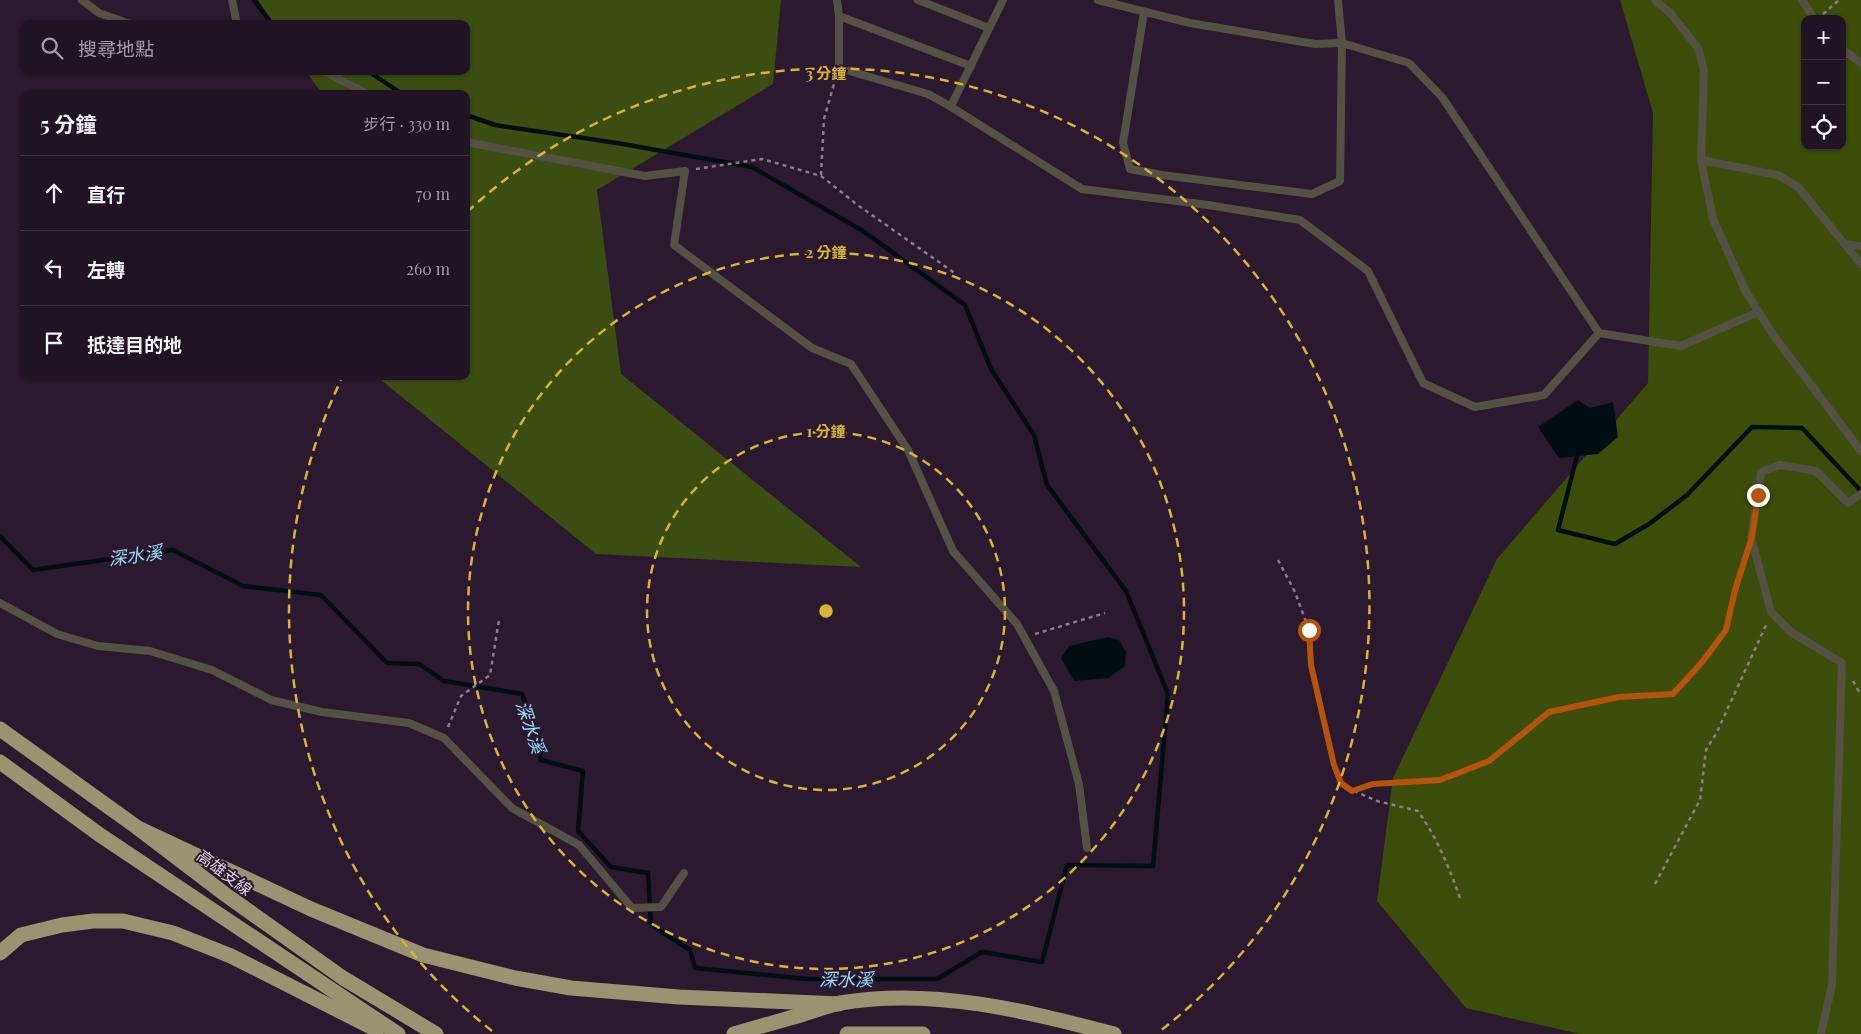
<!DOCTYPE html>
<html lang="zh-TW">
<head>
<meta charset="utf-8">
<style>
  body { margin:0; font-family:"Playfair Display","Noto Sans TC",serif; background:#281c2b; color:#f1f3f6 }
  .controls { position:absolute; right:15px; top:15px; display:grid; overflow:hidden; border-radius:10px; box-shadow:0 1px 4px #0004 }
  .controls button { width:45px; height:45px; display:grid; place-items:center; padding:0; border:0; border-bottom:1px solid #3d3241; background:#201323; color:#f1f3f6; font:25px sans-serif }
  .stop { position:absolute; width:15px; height:15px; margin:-11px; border:4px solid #b45309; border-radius:50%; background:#fff }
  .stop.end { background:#b45309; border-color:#fff; box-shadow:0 1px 5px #0008 }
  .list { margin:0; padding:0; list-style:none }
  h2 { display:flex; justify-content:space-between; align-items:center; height:65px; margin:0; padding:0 20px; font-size:21px }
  h2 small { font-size:16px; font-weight:400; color:#a29ea6 }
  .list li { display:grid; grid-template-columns:32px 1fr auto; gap:15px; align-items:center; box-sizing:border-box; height:75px; padding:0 20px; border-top:1px solid #3d3241 }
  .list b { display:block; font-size:19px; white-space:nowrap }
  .list em { font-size:16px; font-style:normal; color:#a29ea6 }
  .icon { flex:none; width:28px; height:28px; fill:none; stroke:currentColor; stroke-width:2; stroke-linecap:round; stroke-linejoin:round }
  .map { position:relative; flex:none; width:1861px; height:1034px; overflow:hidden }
  .search { position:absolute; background:#201323; box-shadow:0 1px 4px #0004; left:20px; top:20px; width:450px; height:55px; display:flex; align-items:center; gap:12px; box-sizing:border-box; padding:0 18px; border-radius:10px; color:#a29ea6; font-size:19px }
  .panel { position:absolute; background:#201323; box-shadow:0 1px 4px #0004; left:20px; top:90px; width:450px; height:290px; border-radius:10px }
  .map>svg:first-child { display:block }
  .green { fill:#3c4d0a; fill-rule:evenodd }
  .forest { fill:#3c4d11 }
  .water { fill:#030e13 }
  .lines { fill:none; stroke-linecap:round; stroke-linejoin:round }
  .stream { stroke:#030e13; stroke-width:4.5 }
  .path { stroke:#897a8d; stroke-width:2.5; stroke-dasharray:4 4; stroke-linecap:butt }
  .service { stroke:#545043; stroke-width:8 }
  .motorway { stroke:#9b9270; stroke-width:15 }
  .route { stroke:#b45309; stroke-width:6 }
  .ring { fill:none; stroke:#d8b434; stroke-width:2.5; stroke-dasharray:9 6 }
  .labels { text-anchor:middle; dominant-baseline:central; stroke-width:4; stroke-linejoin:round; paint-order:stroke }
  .street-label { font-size:16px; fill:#ded2e1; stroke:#2b192f }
  .water-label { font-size:18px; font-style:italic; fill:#94dbf9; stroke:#2b192f }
  .centre { fill:#d8b434; stroke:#2b192f; stroke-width:2.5 }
  .ring-label { font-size:15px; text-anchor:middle; font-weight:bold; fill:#d8b434; stroke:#2b192f; stroke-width:4; stroke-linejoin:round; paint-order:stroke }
</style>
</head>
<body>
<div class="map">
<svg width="1861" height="1034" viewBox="0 0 1861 1034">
  <rect width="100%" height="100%" fill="#2b192f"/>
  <path class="green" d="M1620 0H1861V1034H1580L1466 1008 1377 901 1393 778 1497 559 1648 383 1653 113ZM1805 19H1842V146H1805Z"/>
  <path class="forest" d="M258 0H781L773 84 597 190 621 374 861 567 596 554 376 376H466V94H322L306 71H466V24H274Z"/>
  <g class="water">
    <path d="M1578 400 1590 408 1613 402 1618 437 1598 454 1559 458 1538 427Z"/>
    <path d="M1108 637 1119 640 1126 652 1125 666 1108 678 1074 681 1061 658 1069 646Z"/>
  </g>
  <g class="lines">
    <g class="stream">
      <path d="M254 0 272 24"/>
      <path d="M368 71 402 94"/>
      <path d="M1577 456 1558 530 1615 544 1649 524 1687 495 1752 427 1802 428 1861 491"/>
      <path d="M0 536 33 570 173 550 243 586 321 595 387 663 419 664 444 681 522 694 538 738 541 760 583 771 578 831 611 867 648 873 651 925 690 950 695 968 807 979H937L982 952 1042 962 1067 865 1153 866 1168 694 1126 591 1047 485 1034 435 991 369 965 305 863 231 752 167 617 143 495 125 466 115"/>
    </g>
    <g class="path">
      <path d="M1823 14 1839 0"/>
      <path d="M696 169 762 159 821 176 859 206 956 274"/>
      <path d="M821 175 824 119 836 77"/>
      <path d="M1278 560 1295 592 1309 630 1311 665 1334 765 1341 783 1352 791 1373 784 1440 780 1489 761 1549 712 1619 697 1673 694 1703 661 1726 630 1745 559"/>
      <path d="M1035 634 1105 613"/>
      <path d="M1853 681 1861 695"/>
      <path d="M448 727 461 696 490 675 499 620"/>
      <path d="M1354 791 1377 801 1418 811C1437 838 1449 867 1460 898"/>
      <path d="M1655 884 1700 800 1706 750 1717 732 1767 623"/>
    </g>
    <g class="service">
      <path d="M82 0 99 13 130 24"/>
      <path d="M232 0 237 24"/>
      <path d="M837 0 839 16V68L928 94 948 105 1082 189 1208 205 1300 220 1368 271 1423 383 1475 407 1544 395 1599 333 1681 346 1758 312"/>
      <path d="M918 0 989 28"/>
      <path d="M1098 0 1190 23 1315 44 1342 43 1340 181 1312 194 1162 175 1130 169 1123 143 1144 12"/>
      <path d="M1338 0 1342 43 1409 63 1442 97 1599 333"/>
      <path d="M1655 0 1671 14 1698 48 1704 70 1701 160 1713 219 1746 292 1774 336 1861 451"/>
      <path d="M1802 0 1814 19"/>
      <path d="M839 16 971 66"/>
      <path d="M1842 49 1861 63"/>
      <path d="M323 71 368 94"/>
      <path d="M951 106 1003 0"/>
      <path d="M466 142 645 176 685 171 674 245 812 348 851 364 908 450 953 551 1017 624 1054 691 1079 784 1087 848"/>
      <path d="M1701 160 1778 175 1798 187 1861 264"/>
      <path d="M1844 244 1861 246"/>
      <path d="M0 603 57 634 98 646 150 651 212 670 271 700 322 712 409 723 444 738 512 808 579 845 632 908 661 907 684 873"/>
      <path d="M1821 1034 1832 985 1842 663 1791 632 1771 612 1751 537 1761 472 1780 465 1816 471 1848 503 1861 494"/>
    </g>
    <g class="motorway">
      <path d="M0 729 138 828 226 895 343 978 436 1034"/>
      <path d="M0 762 100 835 398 1034"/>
      <path d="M138 828 311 909 423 955 515 978 571 988 679 997 839 1004"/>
      <path d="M0 953 21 935 62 925 93 921H123L173 933 231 956 377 1030"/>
      <path d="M734 1034C757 1027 780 1021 804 1014 816 1010 828 1006 840 1003 932 987 1026 1011 1114 1034"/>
      <path d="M847 1034H923"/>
    </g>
  </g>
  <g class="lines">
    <path class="route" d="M1309 630 1311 665 1334 765 1341 783 1352 791 1373 784 1440 780 1489 761 1549 712 1619 697 1673 694 1703 661 1726 630 1735 590 1752 537 1758 495"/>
  </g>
  <g class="ring">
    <circle cx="826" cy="611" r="179"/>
    <circle cx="826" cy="611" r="358"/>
    <path d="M492 1031A537 537 0 0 1 341 380M467 212A537 537 0 1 1 1160 1031"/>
  </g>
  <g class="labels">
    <g class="street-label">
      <text transform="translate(225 872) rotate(37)">高雄支線</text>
    </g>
    <g class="water-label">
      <text transform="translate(135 555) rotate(-8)">深水溪</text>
      <text transform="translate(531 727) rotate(71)">深水溪</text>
      <text x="846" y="979">深水溪</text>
    </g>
  </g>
  <circle cx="826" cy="611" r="8" class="centre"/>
  <g class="ring-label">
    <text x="826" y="79">3 分鐘</text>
    <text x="826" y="258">2 分鐘</text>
    <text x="826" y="437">1 分鐘</text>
  </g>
</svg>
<div class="controls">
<button>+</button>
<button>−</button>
<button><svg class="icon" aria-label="locate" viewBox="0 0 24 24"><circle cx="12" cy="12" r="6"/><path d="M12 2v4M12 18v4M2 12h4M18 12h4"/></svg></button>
</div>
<div class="stop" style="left:1309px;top:630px"></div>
<div class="stop end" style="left:1758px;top:495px"></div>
<div class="search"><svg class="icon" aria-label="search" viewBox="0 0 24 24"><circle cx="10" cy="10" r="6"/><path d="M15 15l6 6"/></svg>搜尋地點</div>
<section class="panel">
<h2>5 分鐘<small>步行 · 330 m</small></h2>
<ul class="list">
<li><svg class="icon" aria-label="ahead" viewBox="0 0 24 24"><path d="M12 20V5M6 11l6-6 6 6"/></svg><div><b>直行</b></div><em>70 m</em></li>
<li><svg class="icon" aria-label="left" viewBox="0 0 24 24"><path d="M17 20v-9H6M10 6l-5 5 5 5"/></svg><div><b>左轉</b></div><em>260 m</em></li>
<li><svg class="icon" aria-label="arrive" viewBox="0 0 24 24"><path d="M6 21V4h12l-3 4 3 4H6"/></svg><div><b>抵達目的地</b></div></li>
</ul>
</section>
</div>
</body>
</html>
